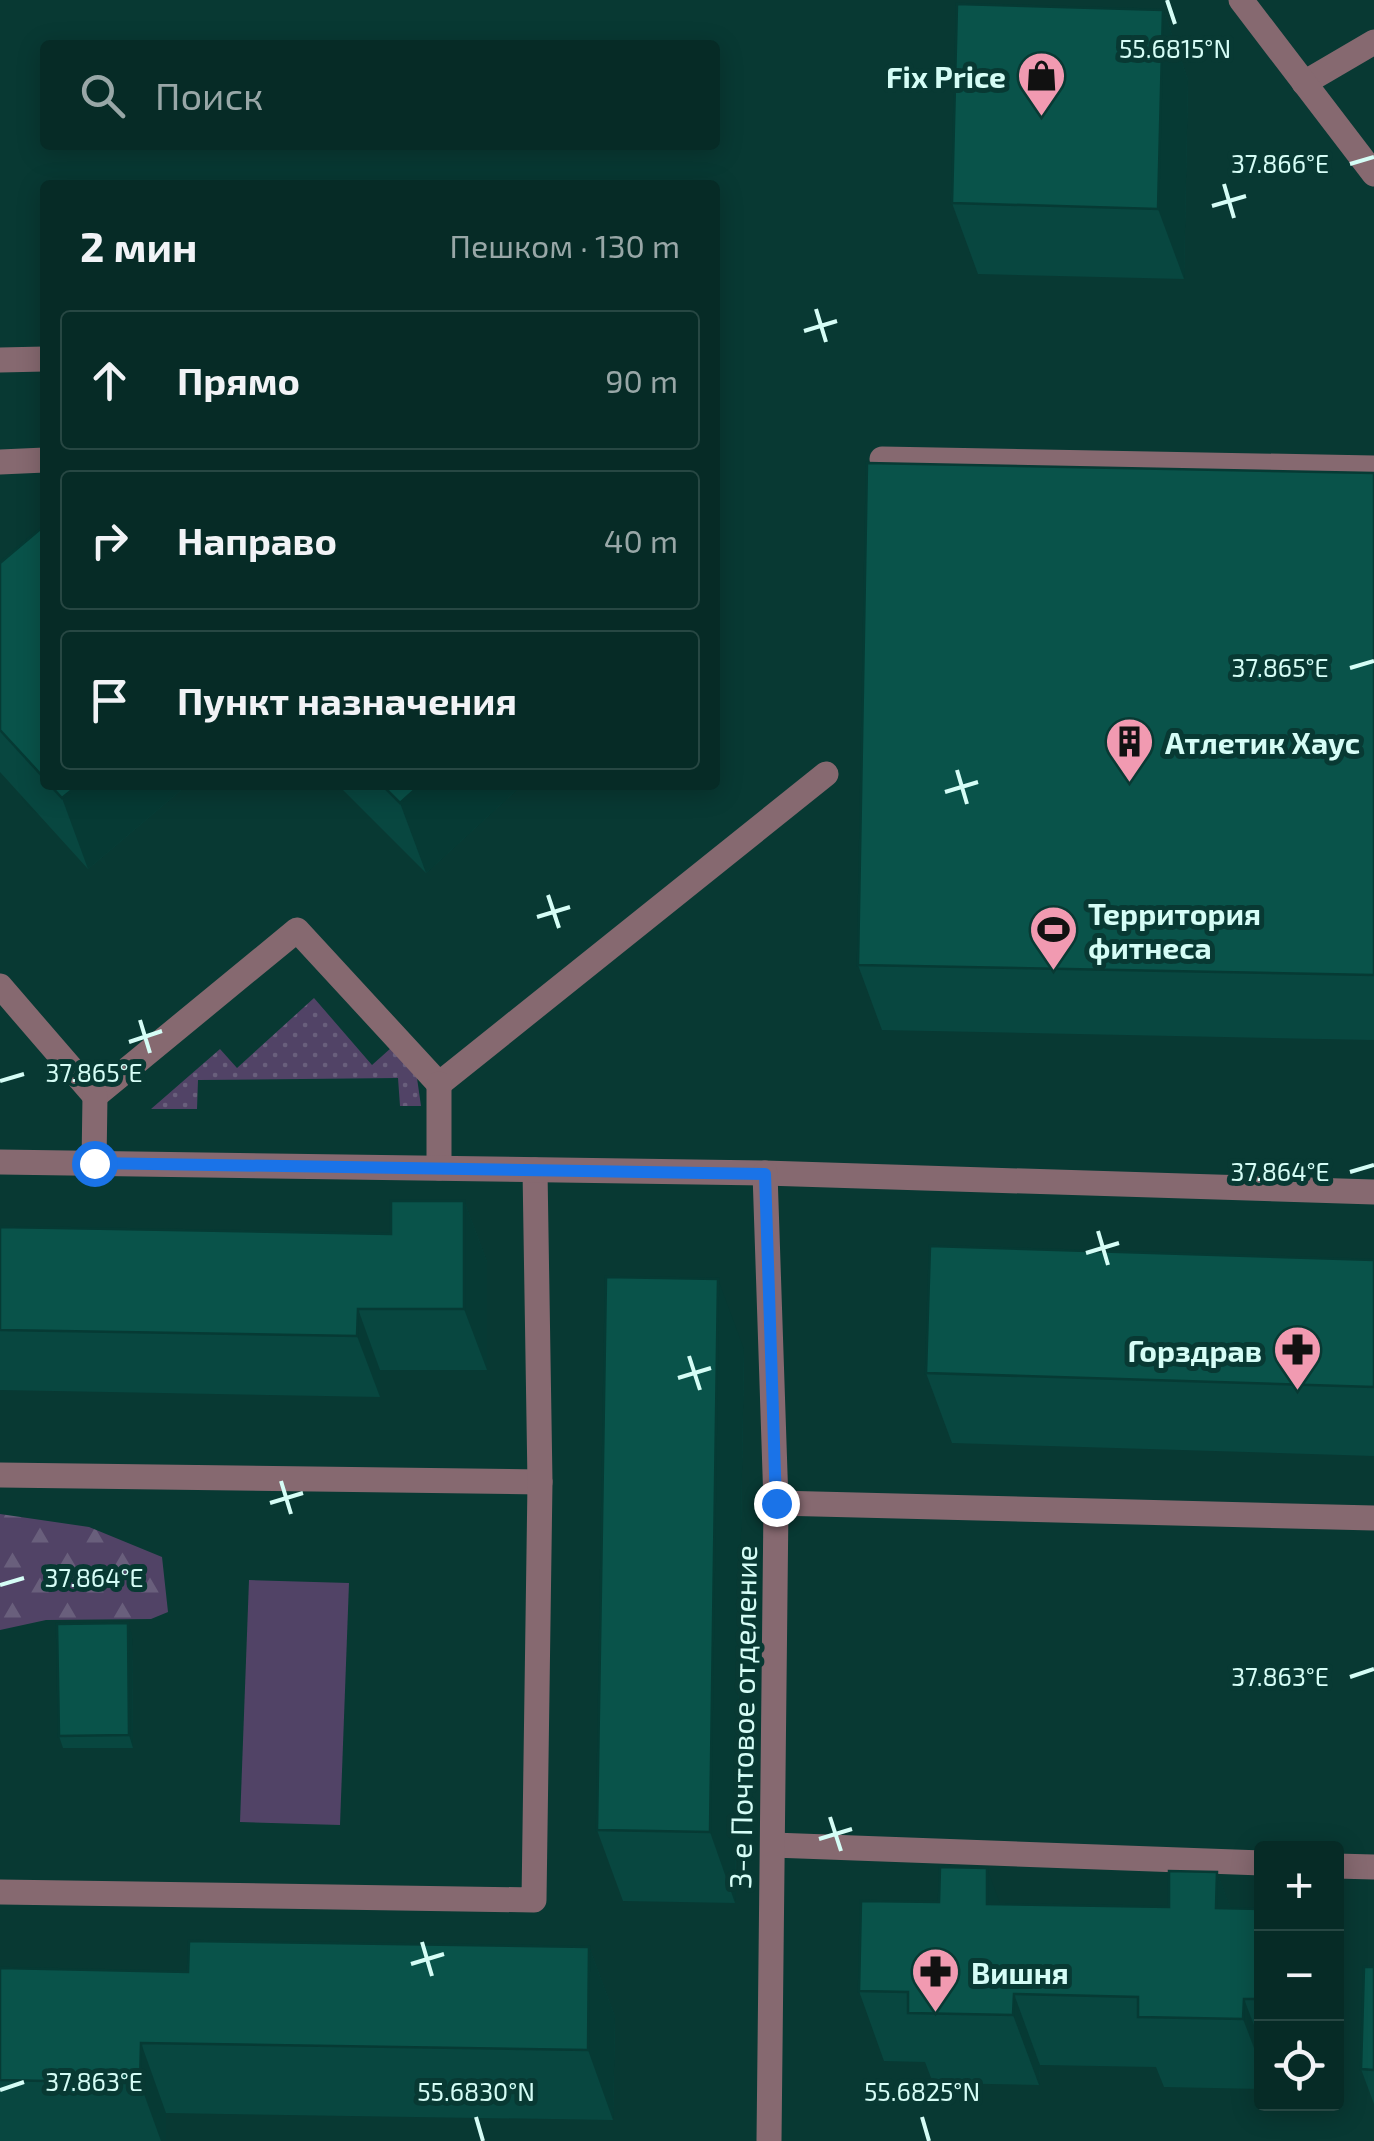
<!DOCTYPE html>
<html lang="ru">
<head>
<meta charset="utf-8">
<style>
  body { margin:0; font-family:"Exo 2",sans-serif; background:#0f332e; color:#f1f3f6 }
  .controls { position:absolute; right:30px; bottom:30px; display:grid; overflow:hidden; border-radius:10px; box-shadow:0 5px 25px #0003 }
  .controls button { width:90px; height:90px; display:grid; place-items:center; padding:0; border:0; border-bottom:2px solid #274743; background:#062b26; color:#f1f3f6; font:50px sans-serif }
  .stop { position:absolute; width:30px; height:30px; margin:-22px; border:8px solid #1a73e8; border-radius:50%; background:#fff }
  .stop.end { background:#1a73e8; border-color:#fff; box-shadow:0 2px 10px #0008 }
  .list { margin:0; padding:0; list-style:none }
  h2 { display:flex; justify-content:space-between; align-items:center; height:130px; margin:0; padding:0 40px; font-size:42px }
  h2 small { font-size:32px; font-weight:400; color:#98a7a7 }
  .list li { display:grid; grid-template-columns:65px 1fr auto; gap:30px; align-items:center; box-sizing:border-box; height:140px; margin:0 20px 20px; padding:0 20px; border:2px solid #274743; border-radius:10px }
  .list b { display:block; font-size:38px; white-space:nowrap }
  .list em { font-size:32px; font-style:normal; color:#98a7a7 }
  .icon { flex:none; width:55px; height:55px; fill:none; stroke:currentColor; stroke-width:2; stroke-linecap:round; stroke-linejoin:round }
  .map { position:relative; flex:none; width:1374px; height:2141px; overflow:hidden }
  .search { position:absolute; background:#062b26; box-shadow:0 5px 25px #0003; left:40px; top:40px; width:680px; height:110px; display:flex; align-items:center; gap:25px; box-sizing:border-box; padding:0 35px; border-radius:10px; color:#98a7a7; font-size:38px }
  .panel { position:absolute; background:#062b26; box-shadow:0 5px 25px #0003; left:40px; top:180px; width:680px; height:610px; border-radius:10px }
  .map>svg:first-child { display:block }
  .grass { fill:url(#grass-dots) }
  .forest { fill:url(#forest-firs) }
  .garden { fill:#514366 }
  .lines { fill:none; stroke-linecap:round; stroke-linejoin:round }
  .lane { stroke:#866970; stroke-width:25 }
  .street { stroke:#866970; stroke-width:25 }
  .wall { fill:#084740 }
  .shaded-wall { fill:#063a34 }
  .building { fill:#09534a; stroke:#063a34; stroke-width:2.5 }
  .route { stroke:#1a73e8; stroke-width:12 }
  .ticks { fill:none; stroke:#d5fdf6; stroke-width:4 }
  .labels { text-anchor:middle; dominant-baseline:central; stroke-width:10; stroke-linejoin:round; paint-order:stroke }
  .poi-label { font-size:30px; font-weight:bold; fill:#d5fdf6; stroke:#083933; text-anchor:start }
  .street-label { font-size:30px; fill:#d5fdf6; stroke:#083933 }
  .ticks-label { font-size:25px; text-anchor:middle; fill:#d5fdf6; stroke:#083933; stroke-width:10; stroke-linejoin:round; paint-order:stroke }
</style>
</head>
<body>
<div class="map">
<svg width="1374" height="2141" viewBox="0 0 1374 2141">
  <defs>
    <pattern id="grass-dots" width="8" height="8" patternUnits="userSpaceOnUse" patternTransform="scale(2.5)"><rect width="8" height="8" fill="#514366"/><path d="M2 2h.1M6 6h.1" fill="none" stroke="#695f7c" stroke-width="1.8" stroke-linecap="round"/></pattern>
    <pattern id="forest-firs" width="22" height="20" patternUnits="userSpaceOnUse" patternTransform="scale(2.5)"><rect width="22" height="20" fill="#514366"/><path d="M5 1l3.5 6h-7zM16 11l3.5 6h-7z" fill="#695f7c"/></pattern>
  </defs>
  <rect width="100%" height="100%" fill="#083933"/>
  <path class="grass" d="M314 998 372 1065 391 1048 417 1078 421 1106H400L398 1078 198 1080 197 1109H151L220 1049 237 1068Z"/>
  <path class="forest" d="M0 1514 89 1527 162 1557 168 1612 151 1619 46 1620 0 1630Z"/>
  <path class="garden" d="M249 1580 349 1583 340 1825 240 1822Z"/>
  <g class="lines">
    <g class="lane">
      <path d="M1304 83 1374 42"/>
      <path d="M0 360 45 359"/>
      <path d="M882 459 1374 468"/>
      <path d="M0 462 45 460"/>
      <path d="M0 986 95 1096 297 930 439 1084 826 774"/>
      <path d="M94 1163 95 1096"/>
      <path d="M439 1168V1084"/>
      <path d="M0 1475 540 1482"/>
      <path d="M776 1503 1374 1518"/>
      <path d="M773 1845 1262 1863"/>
      <path d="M1336 1866 1374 1867"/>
      <path d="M0 1892 534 1900 540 1482 535 1170"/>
    </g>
    <g class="street">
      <path d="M1241 0 1374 174"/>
      <path d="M0 1162 765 1173 1374 1192"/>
      <path d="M765 1173 776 1503 769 2141"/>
    </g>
  </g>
  <g class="wall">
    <path d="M1163 10 1188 80 1184 279 978 274 952 203Z"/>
    <path d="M1374 473V1040L882 1030 858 965Z"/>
    <path d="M45 525V785H187L88 869 0 772V563Z"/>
    <path d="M338 785H522L426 873Z"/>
    <path d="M464 1201 487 1262V1370H380V1397L0 1390V1227L391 1234Z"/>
    <path d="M1374 1260V1456L952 1443 926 1373Z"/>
    <path d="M744 1349 735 1903 623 1901 597 1830Z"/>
    <path d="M132 1635 133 1748H63L59 1736Z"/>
    <path d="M1217 1872 1230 1908 1262 1909V2089L1164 2087 1156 2067 1040 2065 1039 2085 933 2083 925 2062 884 2061 859 1991 1000 1904 1169 1907Z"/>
    <path d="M589 1947 615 2017 613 2120 166 2113V2141H0V1968L188 1972Z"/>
    <path d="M1374 1967V2104L1361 2069Z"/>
  </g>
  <g class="shaded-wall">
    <path d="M1163 10 1188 80 1184 279 1158 209Z"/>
    <path d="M78 785H187L88 869 62 798Z"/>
    <path d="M420 785H522L426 873 400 803Z"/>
    <path d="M464 1201 487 1262V1370L464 1309Z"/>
    <path d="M718 1279 744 1349 735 1903 710 1832Z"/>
    <path d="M358 1309 380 1370V1397L357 1336Z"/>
    <path d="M128 1623 132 1635 133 1748 129 1735Z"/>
    <path d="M987 1868 1013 1938 987 1904Z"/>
    <path d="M1217 1872 1243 1943 1216 1908Z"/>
    <path d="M589 1947 615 2017 613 2120 588 2050Z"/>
    <path d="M1014 1994 1040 2065 1039 2085 1013 2015Z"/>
    <path d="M1244 1999 1262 2046V2069L1243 2019Z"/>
    <path d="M141 2043 166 2113V2141H161L140 2083Z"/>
  </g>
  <g class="building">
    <path d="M957 4 1163 10 1158 209 952 203Z"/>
    <path d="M867 463 1374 473V975L858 965Z"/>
    <path d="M45 525V779L0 730V563Z"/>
    <path d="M50 785H78L62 798Z"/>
    <path d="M382 785H420L400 803Z"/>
    <path d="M391 1201H464V1309H358L357 1336 0 1330V1227L391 1234Z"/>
    <path d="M930 1246 1374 1260V1387L926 1373Z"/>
    <path d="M606 1277 718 1279 710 1832 597 1830Z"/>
    <path d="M128 1623 129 1735 59 1736 57 1624Z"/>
    <path d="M940 1867 987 1868V1904L1169 1907V1871L1217 1872 1216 1908 1262 1909V1999H1244L1243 2019 1138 2017V1997L1014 1994 1013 2015 908 2013V1992L859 1991 861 1901 939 1902Z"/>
    <path d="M189 1941 589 1947 588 2050 141 2043 140 2083 0 2080V1968L188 1972Z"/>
    <path d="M1364 1967H1374V2070L1361 2069Z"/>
  </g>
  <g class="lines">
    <path class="route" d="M94 1163 765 1174 776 1503"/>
  </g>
  <path class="ticks" d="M1167 0 1175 24M1350 164 1374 157M1224 184 1234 218M1212 206 1246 196M816 309 826 342M804 331 837 321M1350 668 1374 661M957 770 967 804M945 792 978 782M548 895 559 928M537 917 570 907M140 1020 150 1053M129 1042 162 1031M0 1081 24 1074M1350 1172 1374 1165M1098 1231 1108 1265M1086 1253 1119 1243M689 1356 700 1390M678 1378 711 1368M281 1481 291 1514M270 1503 303 1493M0 1585 24 1578M1350 1677 1374 1669M830 1817 841 1851M819 1839 852 1829M422 1942 432 1976M411 1964 444 1954M0 2090 24 2082M476 2117 483 2141M922 2117 929 2141"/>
  <defs>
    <symbol id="shop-pin" viewBox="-11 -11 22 30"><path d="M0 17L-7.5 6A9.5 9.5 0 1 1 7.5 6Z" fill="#f19ab1" stroke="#083933"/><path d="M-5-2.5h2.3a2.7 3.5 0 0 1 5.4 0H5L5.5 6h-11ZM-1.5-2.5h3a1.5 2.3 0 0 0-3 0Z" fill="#111"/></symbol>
    <symbol id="building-pin" viewBox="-11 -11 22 30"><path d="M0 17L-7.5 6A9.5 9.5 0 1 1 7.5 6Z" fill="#f19ab1" stroke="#083933"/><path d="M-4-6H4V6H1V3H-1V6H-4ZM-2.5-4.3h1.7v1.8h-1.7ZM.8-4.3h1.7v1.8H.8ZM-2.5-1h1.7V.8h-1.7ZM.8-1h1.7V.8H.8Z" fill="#111"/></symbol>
    <symbol id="stadium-pin" viewBox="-11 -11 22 30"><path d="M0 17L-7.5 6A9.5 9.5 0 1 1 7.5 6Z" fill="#f19ab1" stroke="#083933"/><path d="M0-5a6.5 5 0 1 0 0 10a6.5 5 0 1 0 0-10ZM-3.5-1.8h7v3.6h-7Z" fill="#111"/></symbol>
    <symbol id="pharmacy-pin" viewBox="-11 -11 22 30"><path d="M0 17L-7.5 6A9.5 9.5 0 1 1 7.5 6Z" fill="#f19ab1" stroke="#083933"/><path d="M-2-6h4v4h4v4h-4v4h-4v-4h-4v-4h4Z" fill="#111"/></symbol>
  </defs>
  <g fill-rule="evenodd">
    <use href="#shop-pin" x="1014" y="48" width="55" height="75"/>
    <use href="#building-pin" x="1102" y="714" width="55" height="75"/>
    <use href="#stadium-pin" x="1026" y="902" width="55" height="75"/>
    <use href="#pharmacy-pin" x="1270" y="1322" width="55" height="75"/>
    <use href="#pharmacy-pin" x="908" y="1944" width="55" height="75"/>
  </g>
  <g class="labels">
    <g class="poi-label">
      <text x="1006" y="76" text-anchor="end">Fix Price</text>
      <text x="1165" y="742">Атлетик Хаус</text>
      <text x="1088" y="913">Территория<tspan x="1088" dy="34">фитнеса</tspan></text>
      <text x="1262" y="1350" text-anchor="end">Горздрав</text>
      <text x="971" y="1972">Вишня</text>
    </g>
    <g class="street-label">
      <text transform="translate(742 1717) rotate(-89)">3-е Почтовое отделение</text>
    </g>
  </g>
  <g class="ticks-label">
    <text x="1175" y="58">55.6815°N</text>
    <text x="1280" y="173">37.866°E</text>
    <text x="1280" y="677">37.865°E</text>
    <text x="94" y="1082">37.865°E</text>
    <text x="1280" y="1181">37.864°E</text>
    <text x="94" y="1587">37.864°E</text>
    <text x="1280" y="1686">37.863°E</text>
    <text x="94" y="2091">37.863°E</text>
    <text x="476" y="2101">55.6830°N</text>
    <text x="922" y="2101">55.6825°N</text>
  </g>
</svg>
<div class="controls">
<button>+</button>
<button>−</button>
<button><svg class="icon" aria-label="locate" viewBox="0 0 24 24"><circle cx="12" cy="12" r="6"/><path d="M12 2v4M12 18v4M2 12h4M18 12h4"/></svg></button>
</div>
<div class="stop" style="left:94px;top:1163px"></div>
<div class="stop end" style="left:776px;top:1503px"></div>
<div class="search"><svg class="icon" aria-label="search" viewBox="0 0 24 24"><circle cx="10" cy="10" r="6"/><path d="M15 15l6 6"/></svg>Поиск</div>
<section class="panel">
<h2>2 мин<small>Пешком · 130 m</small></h2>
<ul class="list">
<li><svg class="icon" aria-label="ahead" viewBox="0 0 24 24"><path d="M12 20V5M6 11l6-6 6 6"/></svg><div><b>Прямо</b></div><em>90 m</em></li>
<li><svg class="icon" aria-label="right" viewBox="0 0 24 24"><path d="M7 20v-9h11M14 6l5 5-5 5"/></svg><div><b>Направо</b></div><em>40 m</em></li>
<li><svg class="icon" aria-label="arrive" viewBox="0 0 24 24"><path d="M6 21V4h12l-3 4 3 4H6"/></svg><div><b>Пункт назначения</b></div></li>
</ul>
</section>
</div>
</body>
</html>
